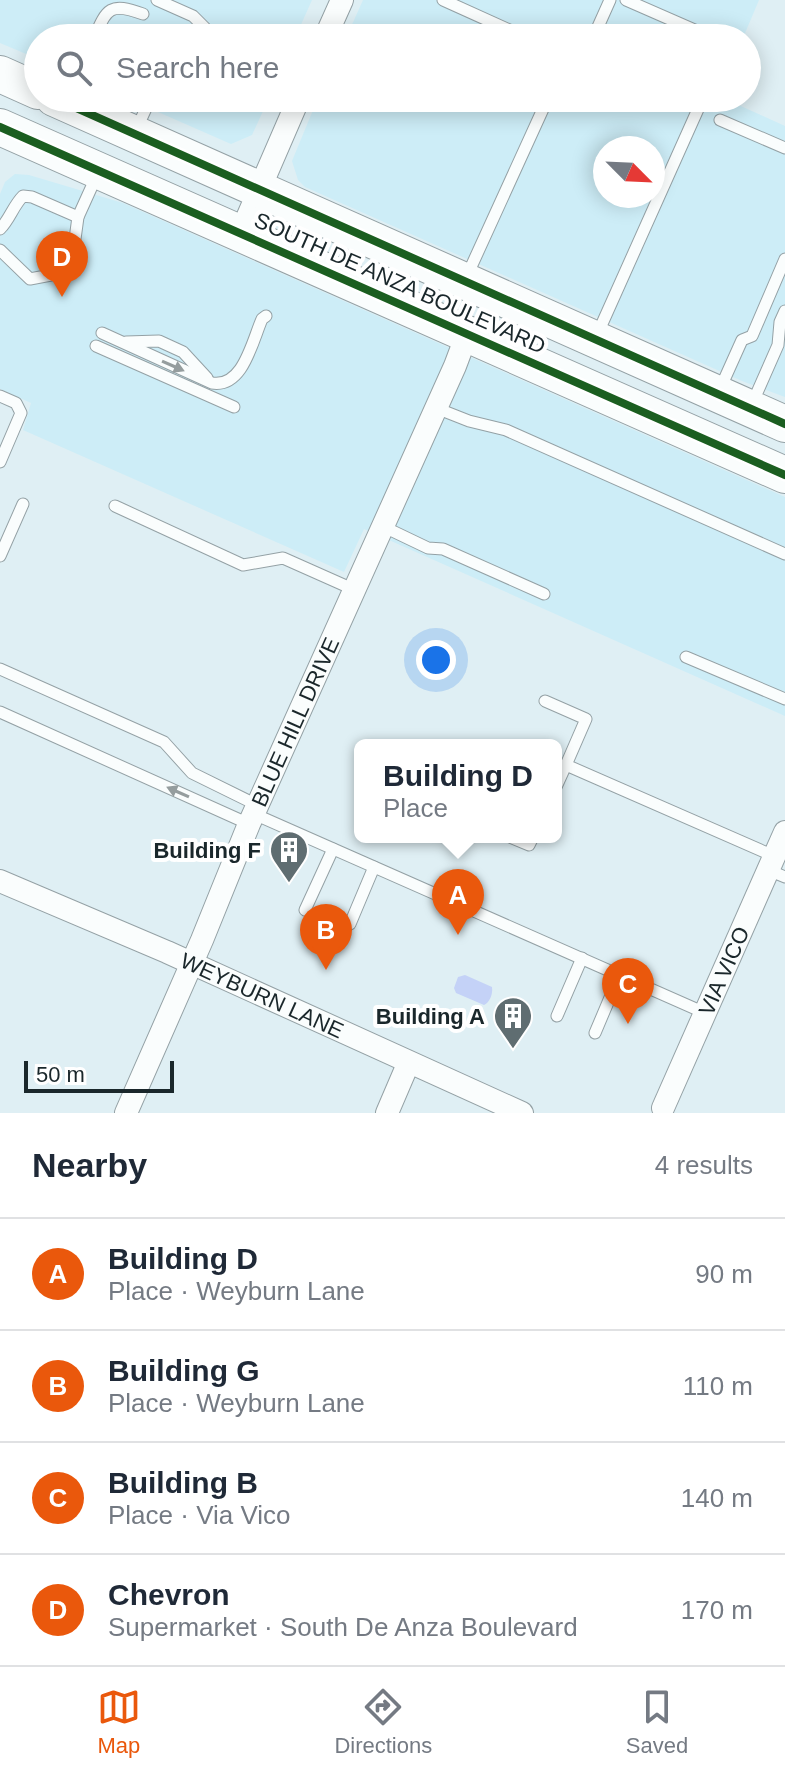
<!DOCTYPE html>
<html lang="en">
<head>
<meta charset="utf-8">
<style>
  body { margin:0; font-family:Arial,sans-serif; background:#f2f2f3; color:#1f2937 }
  .compass { position:absolute; left:593px; top:136px; width:72px; height:72px; border-radius:50%; background:#fff; box-shadow:0 4px 20px #0003; rotate:114deg }
  .scale { position:absolute; left:24px; bottom:20px; width:150px; box-sizing:border-box; padding-left:8px; border:4px solid #1a272b; border-top:0; font-size:22px; line-height:28px; white-space:nowrap; color:#1a272b; -webkit-text-stroke:6px #fff; paint-order:stroke }
  .you { position:absolute; left:436px; top:660px; width:28px; height:28px; margin:-20px; border:6px solid #fff; border-radius:50%; background:#1a73e8; box-shadow:0 0 0 12px #1a73e833 }
  .badge { display:grid; place-items:center; width:52px; height:52px; border-radius:50%; background:#ea580c; color:#fff; font-size:26px; font-weight:700 }
  .pin { position:absolute; translate:-50% -66px; filter:drop-shadow(0 2px 4px #0008) }
  .pin::after { content:''; position:absolute; top:42px; width:28px; height:24px; background:inherit; clip-path:polygon(0 0,100% 0,50% 100%) }
  .popup { position:absolute; left:354px; top:739px; width:208px; height:104px; box-sizing:border-box; display:grid; place-content:center; border-radius:12px; background:#fff; filter:drop-shadow(0 2px 6px #0005); font-size:26px; white-space:nowrap; color:#747a83 }
  .popup b { font-size:30px; color:#1f2937 }
  .popup::after { content:''; position:absolute; left:50%; top:100%; margin-left:-16px; border:16px solid transparent; border-top-color:#fff }
  .list { margin:0; padding:0; list-style:none }
  h2 { display:flex; justify-content:space-between; align-items:center; height:104px; margin:0; padding:0 32px; font-size:34px }
  h2 small { font-size:26px; font-weight:400; color:#747a83 }
  .list li { display:grid; grid-template-columns:52px 1fr auto; gap:24px; align-items:center; box-sizing:border-box; height:112px; padding:0 32px; border-top:2px solid #e0e1e3 }
  .list b { display:block; font-size:30px; white-space:nowrap }
  .list p { margin:0; font-size:26px; white-space:nowrap; color:#747a83 }
  .list em { font-size:26px; font-style:normal; color:#747a83 }
  .icon { flex:none; width:44px; height:44px; fill:none; stroke:currentColor; stroke-width:2; stroke-linecap:round; stroke-linejoin:round }
  .map { position:relative; flex:none; width:785px; height:1113px; overflow:hidden }
  .search { position:absolute; background:#fff; box-shadow:0 4px 20px #0003; left:24px; right:24px; top:24px; height:88px; display:flex; align-items:center; gap:20px; box-sizing:border-box; padding:0 28px; border-radius:44px; color:#747a83; font-size:30px }
  .sheet { height:552px; background:#fff }
  nav { display:flex; justify-content:space-around; align-items:center; box-sizing:border-box; height:112px; border-top:2px solid #e0e1e3; background:#fff; font-size:22px; color:#747a83 }
  nav a { display:grid; justify-items:center; gap:4px }
  nav .on { color:#ea580c }
  .map>svg:first-child { display:block }
  .built { fill:#cdedf7; fill-rule:evenodd }
  .water { fill:#c4d2f7 }
  .lines { fill:none; stroke-linecap:round; stroke-linejoin:round }
  .service-casing { stroke:#94a1a5; stroke-width:13 }
  .minor-casing { stroke:#94a1a5; stroke-width:24 }
  .primary-casing { stroke:#94a1a5; stroke-width:38 }
  .service { stroke:#fafdfd; stroke-width:11 }
  .minor { stroke:#fafdfd; stroke-width:22 }
  .primary { stroke:#fafdfd; stroke-width:36 }
  .cycleway-casing { stroke:#fff; stroke-width:13 }
  .cycleway { stroke:#1b5e20; stroke-width:8 }
  .oneway { fill:#959d9e }
  .labels { text-anchor:middle; dominant-baseline:central; stroke-width:8; stroke-linejoin:round; paint-order:stroke }
  .street-label { font-size:22px; fill:#1a272b; stroke:#fff }
  .poi-label { font-size:22px; font-weight:bold; fill:#1a272b; stroke:#fff; text-anchor:end }
</style>
</head>
<body>
<div class="map">
<svg width="785" height="1113" viewBox="0 0 785 1113">
  <rect width="100%" height="100%" fill="#dfeff4"/>
  <g class="built">
    <path d="M0 0H312L295 38H38V59L0 43Z"/>
    <path d="M363 0H759L743 38H346Z"/>
    <path d="M126 98H269L252 135 231 144Z"/>
    <path d="M318 98H723L785 126V397L742 381 305 187 298 180 292 161ZM605 148H653V196H605Z"/>
    <path d="M15 174 29 175 123 203 785 497V716L364 529 344 572 23 430 31 403 0 389V194L5 182Z"/>
  </g>
  <path class="water" d="M465 975 492 987C493 994 490 1002 484 1005L456 993 454 988 458 977Z"/>
  <g class="lines">
    <defs>
      <g id="service">
        <path d="M157 0 193 16 207 30"/>
        <path d="M443 0 527 38"/>
        <path d="M626 0 706 35 707 38"/>
        <path d="M185 32 197 38"/>
        <path d="M94 38C107 8 110 2 143 14"/>
        <path d="M204 38 207 30 225 38"/>
        <path d="M593 38 610 0"/>
        <path d="M720 120 785 148"/>
        <path d="M136 130 148 104 154 98"/>
        <path d="M0 229C10 219 13 206 23 196L32 197 78 217"/>
        <path d="M0 250 30 279 51 275 72 261 78 217 97 175"/>
        <path d="M466 278 548 98"/>
        <path d="M102 333 212 383C243 388 252 342 262 319L266 316"/>
        <path d="M597 335 703 98"/>
        <path d="M126 342 159 341 183 352 207 378"/>
        <path d="M96 346 234 407"/>
        <path d="M720 389 742 340 752 336 785 259"/>
        <path d="M0 396 16 403 21 413 0 462"/>
        <path d="M752 404 778 345 780 322 785 311"/>
        <path d="M436 408 469 421 506 430 785 554"/>
        <path d="M115 506 243 565 283 558 355 590"/>
        <path d="M382 526 428 548 443 549 544 594"/>
        <path d="M0 556 23 504"/>
        <path d="M686 657 785 699"/>
        <path d="M0 669 164 742 192 773 257 805"/>
        <path d="M545 701 586 719 566 765"/>
        <path d="M0 712 249 824"/>
        <path d="M556 787 566 765 774 856"/>
        <path d="M254 814 705 1013"/>
        <path d="M510 837 529 845 533 837"/>
        <path d="M768 870 785 877"/>
        <path d="M305 910 333 849"/>
        <path d="M350 924 374 867"/>
        <path d="M557 1016 582 958"/>
        <path d="M595 1033 620 974"/>
      </g>
      <g id="minor">
        <path d="M325 38 342 0"/>
        <path d="M241 232 299 98"/>
        <path id="s1" d="M0 881 167 952 522 1113"/>
        <path id="s2" d="M663 1108 785 832"/>
        <path id="s3" d="M126 1113 202 940 249 824 455 366 467 334"/>
        <path d="M387 1113 408 1064"/>
      </g>
      <g id="primary">
        <path d="M0 74 38 91"/>
        <path d="M54 98 785 424"/>
        <path d="M0 127 785 475"/>
      </g>
    </defs>
    <use href="#service" class="service-casing"/>
    <use href="#minor" class="minor-casing"/>
    <use href="#primary" class="primary-casing"/>
    <use href="#service" class="service"/>
    <use href="#minor" class="minor"/>
    <use href="#primary" class="primary"/>
    <defs>
      <g id="cycleway">
        <path d="M54 98 785 424"/>
        <path d="M0 127 785 475"/>
      </g>
    </defs>
    <use href="#cycleway" class="cycleway-casing"/>
    <use href="#cycleway" class="cycleway"/>
  </g>
  <defs><path id="oneway-solid" d="M-6-.8H1V-3.2L6.5 0L1 3.2V.8H-6Z" transform="scale(2)"/></defs>
  <g class="oneway">
    <use href="#oneway-solid" transform="translate(173 366) rotate(24)"/>
    <use href="#oneway-solid" transform="translate(178 792) rotate(-156)"/>
  </g>
  <defs>
    <symbol id="building-pin" viewBox="-11 -11 22 30"><path d="M0 17L-7.5 6A9.5 9.5 0 1 1 7.5 6Z" fill="#5f6d71" stroke="#fff"/><path d="M-4-6H4V6H1V3H-1V6H-4ZM-2.5-4.3h1.7v1.8h-1.7ZM.8-4.3h1.7v1.8H.8ZM-2.5-1h1.7V.8h-1.7ZM.8-1h1.7V.8H.8Z" fill="#fff"/></symbol>
  </defs>
  <g fill-rule="evenodd">
    <use href="#building-pin" x="267" y="828" width="44" height="60"/>
    <use href="#building-pin" x="491" y="994" width="44" height="60"/>
  </g>
  <g class="labels">
    <g class="street-label">
      <text transform="translate(400 283) rotate(24)">SOUTH DE ANZA BOULEVARD</text>
      <text stroke="none"><textPath href="#s3" startOffset="426">BLUE HILL DRIVE</textPath></text>
      <text stroke="none"><textPath href="#s2" startOffset="150">VIA VICO</textPath></text>
      <text stroke="none"><textPath href="#s1" startOffset="286">WEYBURN LANE</textPath></text>
    </g>
    <g class="poi-label">
      <text x="261" y="850">Building F</text>
      <text x="485" y="1016">Building A</text>
    </g>
  </g>
</svg>
<svg class="compass" viewBox="-18 -18 36 36"><path d="M0-13l5 13h-10z" fill="#e53935"/><path d="M0 13l5-13h-10z" fill="#747a83"/></svg>
<div class="scale">50 m</div>
<div class="you"></div>
<div class="pin badge" style="left:458px;top:935px">A</div>
<div class="popup"><b>Building D</b>Place</div>
<div class="pin badge" style="left:326px;top:970px">B</div>
<div class="pin badge" style="left:628px;top:1024px">C</div>
<div class="pin badge" style="left:62px;top:297px">D</div>
<div class="search"><svg class="icon" aria-label="search" viewBox="0 0 24 24"><circle cx="10" cy="10" r="6"/><path d="M15 15l6 6"/></svg>Search here</div>
</div>
<section class="sheet">
<h2>Nearby<small>4 results</small></h2>
<ul class="list">
<li><span class="badge">A</span><div><b>Building D</b><p>Place · Weyburn Lane</p></div><em>90 m</em></li>
<li><span class="badge">B</span><div><b>Building G</b><p>Place · Weyburn Lane</p></div><em>110 m</em></li>
<li><span class="badge">C</span><div><b>Building B</b><p>Place · Via Vico</p></div><em>140 m</em></li>
<li><span class="badge">D</span><div><b>Chevron</b><p>Supermarket · South De Anza Boulevard</p></div><em>170 m</em></li>
</ul>
</section>
<nav>
<a class="on"><svg class="icon" aria-label="map" viewBox="0 0 24 24"><path d="M3 6l6-2 6 2 6-2v14l-6 2-6-2-6 2zM9 4v14M15 6v14"/></svg>Map</a>
<a><svg class="icon" aria-label="directions" viewBox="0 0 24 24"><path d="M12 3l9 9-9 9-9-9zM9 14v-3h6M13 9l2 2-2 2"/></svg>Directions</a>
<a><svg class="icon" aria-label="saved" viewBox="0 0 24 24"><path d="M7 4h10v16l-5-4-5 4z"/></svg>Saved</a>
</nav>
</body>
</html>
